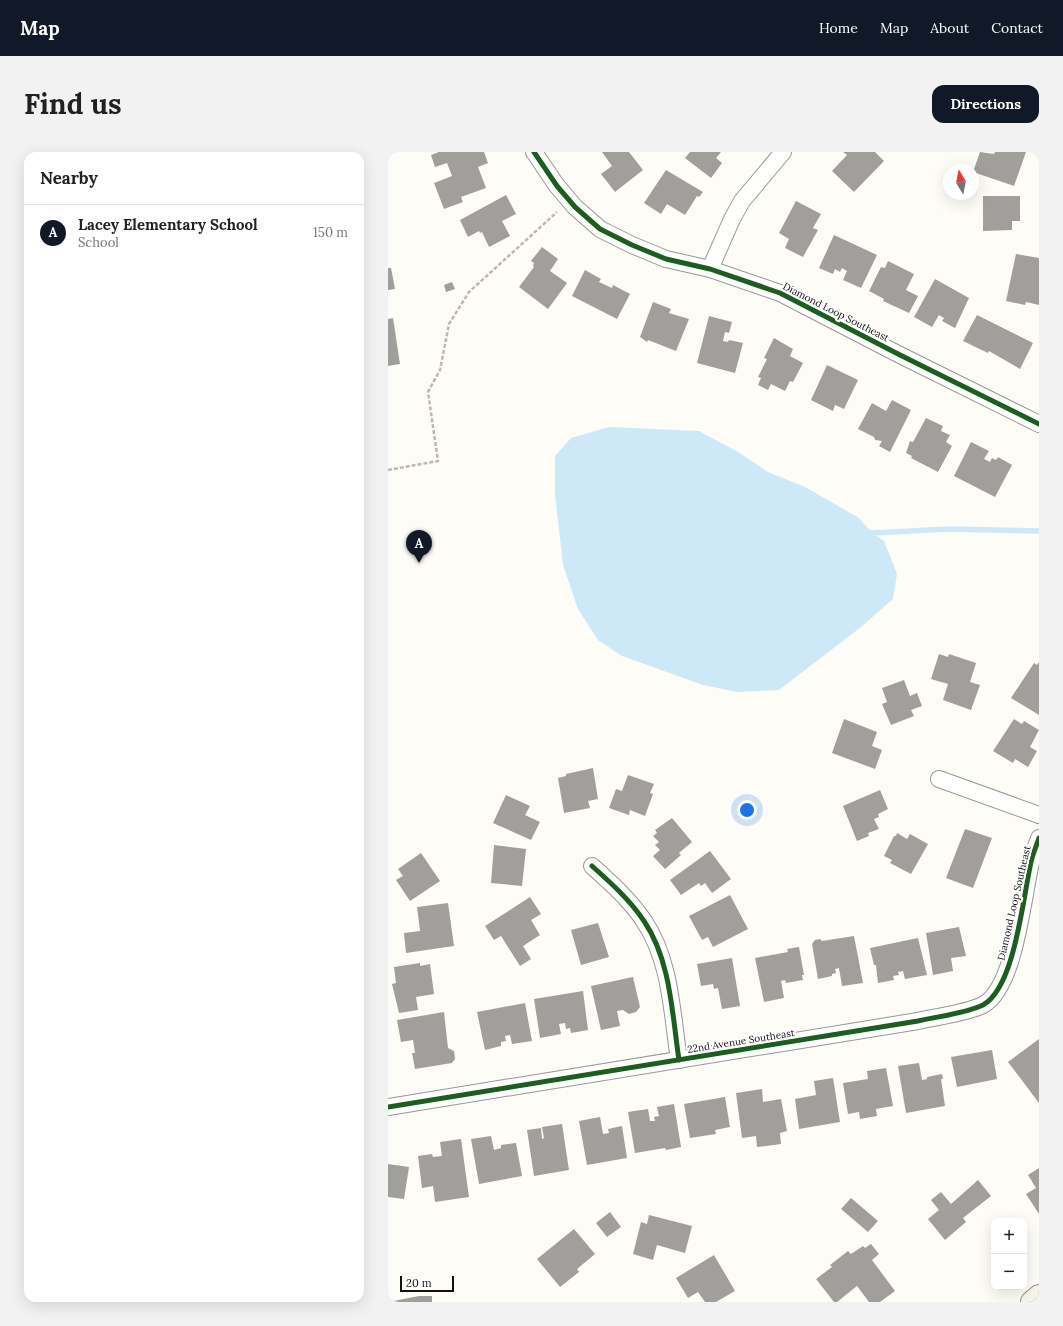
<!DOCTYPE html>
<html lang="en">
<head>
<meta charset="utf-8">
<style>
  body { margin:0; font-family:Lora,serif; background:#f2f2f2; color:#202124 }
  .controls { position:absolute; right:12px; bottom:12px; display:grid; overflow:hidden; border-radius:8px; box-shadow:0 4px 16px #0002 }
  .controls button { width:36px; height:36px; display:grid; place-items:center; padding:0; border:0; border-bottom:1px solid #e0e0e0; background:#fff; color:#202124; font:20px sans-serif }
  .compass { position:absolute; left:555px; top:12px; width:36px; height:36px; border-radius:50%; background:#fff; box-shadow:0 4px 16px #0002; rotate:350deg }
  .scale { position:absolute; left:12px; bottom:10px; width:54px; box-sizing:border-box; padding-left:4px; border:2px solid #111; border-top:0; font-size:11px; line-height:14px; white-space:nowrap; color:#111; -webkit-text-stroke:3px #fff; paint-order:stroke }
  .you { position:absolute; left:359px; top:658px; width:14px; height:14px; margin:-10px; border:3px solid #fff; border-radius:50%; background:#1a73e8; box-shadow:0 0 0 6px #1a73e833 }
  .badge { display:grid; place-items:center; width:26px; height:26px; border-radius:50%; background:#111827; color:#fff; font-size:13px; font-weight:700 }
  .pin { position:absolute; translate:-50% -33px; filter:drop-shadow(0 1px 2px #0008) }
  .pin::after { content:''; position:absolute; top:21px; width:14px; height:12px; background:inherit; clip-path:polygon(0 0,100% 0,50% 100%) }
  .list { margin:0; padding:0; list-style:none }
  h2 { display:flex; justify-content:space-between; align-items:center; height:52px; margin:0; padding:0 16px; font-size:17px }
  h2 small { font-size:13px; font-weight:400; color:#757577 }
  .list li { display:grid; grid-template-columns:26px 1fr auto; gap:12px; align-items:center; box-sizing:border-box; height:56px; padding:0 16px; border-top:1px solid #e0e0e0 }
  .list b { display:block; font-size:15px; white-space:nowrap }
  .list p { margin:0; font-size:13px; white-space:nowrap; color:#757577 }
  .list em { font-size:13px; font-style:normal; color:#757577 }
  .map { position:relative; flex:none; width:651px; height:1150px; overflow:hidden; border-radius:12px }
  header { display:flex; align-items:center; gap:24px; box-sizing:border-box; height:56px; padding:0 20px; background:#111827; color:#fff }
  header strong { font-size:19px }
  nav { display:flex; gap:22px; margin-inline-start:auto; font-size:14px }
  .intro { display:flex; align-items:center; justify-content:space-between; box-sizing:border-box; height:96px; padding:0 24px }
  h1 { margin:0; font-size:28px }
  .button { padding:10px 18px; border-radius:12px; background:#111827; color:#fff; font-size:14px; font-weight:700 }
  main { display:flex; gap:24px; padding:0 24px }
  aside { flex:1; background:#fff; border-radius:12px; box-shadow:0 4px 16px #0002 }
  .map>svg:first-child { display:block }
  .water { fill:#cde8f7 }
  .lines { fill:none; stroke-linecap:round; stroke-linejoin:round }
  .stream { stroke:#cde8f7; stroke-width:5.5 }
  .building { fill:#a19f9c }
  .street-casing { stroke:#979795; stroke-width:18 }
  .secondary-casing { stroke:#8e8d8b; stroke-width:24 }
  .path { stroke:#b9b9b8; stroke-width:2.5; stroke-dasharray:4 2; stroke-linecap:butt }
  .street { stroke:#fffffe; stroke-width:16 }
  .secondary { stroke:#f6f4eb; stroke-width:22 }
  .cycleway-casing { stroke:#fff; stroke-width:8 }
  .cycleway { stroke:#1b5e20; stroke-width:5 }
  .labels { text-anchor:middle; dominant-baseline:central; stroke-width:4; stroke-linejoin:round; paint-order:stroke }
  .street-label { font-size:10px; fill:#111; stroke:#fff }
</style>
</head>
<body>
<header>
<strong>Map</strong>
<nav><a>Home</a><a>Map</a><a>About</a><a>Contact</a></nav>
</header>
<div class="intro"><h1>Find us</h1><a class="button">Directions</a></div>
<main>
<aside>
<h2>Nearby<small></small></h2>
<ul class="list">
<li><span class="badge">A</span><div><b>Lacey Elementary School</b><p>School</p></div><em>150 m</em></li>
</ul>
</aside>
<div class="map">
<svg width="651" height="1150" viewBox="0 0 651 1150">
  <rect width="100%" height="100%" fill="#fdfcf7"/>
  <path class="water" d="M221 275 311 279 350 300 380 320 417 335 471 366 484 381 496 389 509 422 505 447 473 475 391 538 349 540 315 533 234 504 210 488 190 457 175 413 167 342V304L183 286Z"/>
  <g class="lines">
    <path class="stream" d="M478 379 484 381 561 377 651 379"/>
  </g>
  <g class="building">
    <path d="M51 0H96L100 11 90 15 98 36 73 45 75 50 56 57 46 31 64 24 59 11 47 15 43 3Z"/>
    <path d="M214 0H241L255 18 227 40 213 22 224 14Z"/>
    <path d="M302 0H333L328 6 334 11 323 26 297 6Z"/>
    <path d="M455 0H487L496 9 466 40 444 19 459 3Z"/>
    <path d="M592 0 606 2 607 0H638L626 34 585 20Z"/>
    <path d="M278 18 315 40 311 45 309 44 297 63 279 52 273 62 256 51Z"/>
    <path d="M118 43 128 62 114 69 122 84 101 95 94 80 92 81 91 79 80 85 72 68Z"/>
    <path d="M595 44H632V69H624V78L595 79Z"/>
    <path d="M408 49 433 62 425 76 430 78 415 105 397 96 401 87 391 81Z"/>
    <path d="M446 83 489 103 473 136 455 128 459 119 454 116 452 120 447 117 445 122 431 116Z"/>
    <path d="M154 95 170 107 162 119 179 131 160 157 131 135 146 115 145 114 146 111 143 109Z"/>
    <path d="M628 102 651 106V153L638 150 637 153 618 149Z"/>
    <path d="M500 109 526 122 518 138 530 144 521 161 495 149 496 147 481 139 493 115 497 116Z"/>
    <path d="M0 116H3L7 137 0 138Z"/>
    <path d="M197 118 213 127 211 130 224 136 225 133 242 142 229 167 184 144Z"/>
    <path d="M547 127 581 146 567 176 554 169 556 166 551 163 544 175 526 165Z"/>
    <path d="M64 130 67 137 58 140 56 133Z"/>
    <path d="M265 150 283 157 281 161 301 167 288 199 260 188 259 190 252 185Z"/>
    <path d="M589 163 645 191 632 217 601 199 600 201 575 189Z"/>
    <path d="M321 164 344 170 341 181 337 180 335 189 340 190 341 188 355 191 347 221 309 211Z"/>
    <path d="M5 166 12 212 0 214V167Z"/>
    <path d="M386 186 405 197 402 204 415 211 405 230 402 229 397 239 383 232 380 238 370 233 373 226 370 225 379 207 376 206Z"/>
    <path d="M439 213 470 228 456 257 447 253 445 259 423 248Z"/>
    <path d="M504 248 523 258 502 300 491 294 494 289 487 288 486 285 470 277 484 251 498 259Z"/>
    <path d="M538 266 555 274 553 279 562 283 558 290 564 294 550 320 523 306 524 304 518 301 522 289 525 290Z"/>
    <path d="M583 290 601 299 596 307 602 310 604 306 608 308 610 305 624 313 607 345 566 324Z"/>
    <path d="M551 502 560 505 561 502 588 511 582 530 592 533 583 558 555 548 560 532 543 527Z"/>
    <path d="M651 510V563L623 546 646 511 649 513Z"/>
    <path d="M516 528 522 544 529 541 534 554 523 558 526 564 503 573 494 552 499 550 494 536Z"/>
    <path d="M456 567 489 580 484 594 494 598 487 617 444 601Z"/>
    <path d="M626 567 634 572 636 569 651 578 642 595 649 599 640 615 627 607 625 611 605 599Z"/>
    <path d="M205 616 210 647 200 649 202 656 176 661 170 626 178 624V622Z"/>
    <path d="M240 623 266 632 262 641 265 642 257 664 242 658 241 663 221 656 228 637 234 639Z"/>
    <path d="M492 638 500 657 490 662 491 665 486 667 491 677 480 681 481 684 469 689 455 654Z"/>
    <path d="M118 643 142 654 137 663 152 670 143 688 105 671Z"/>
    <path d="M284 666 304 690 291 701 293 703 277 717 265 704 272 698 267 693 271 690 265 684 269 681 267 678Z"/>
    <path d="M577 677 604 686 585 736 558 726Z"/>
    <path d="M509 681 519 687 522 682 540 692 523 722 502 711 504 708 496 704 506 684H508Z"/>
    <path d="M106 693 138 697 134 734 103 731Z"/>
    <path d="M322 699 343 727 324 741 317 731 313 734 311 731 293 743 282 728Z"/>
    <path d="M33 701 52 729 22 749 8 728 15 724 10 717Z"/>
    <path d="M342 743 360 777 325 795 320 785 314 788 301 764Z"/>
    <path d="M142 745 153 762 143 768 152 783 135 794 143 807 132 814 113 784 106 788 97 774Z"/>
    <path d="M60 751 66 794 18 801 16 781 32 779 29 755Z"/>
    <path d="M210 771 221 805 193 813 183 778Z"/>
    <path d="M571 775 578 804 563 806 565 819 545 823 538 781Z"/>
    <path d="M466 784 475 831 454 834 451 816 447 817 448 821 444 822V824L430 827 424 792 427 788 432 787 434 789Z"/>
    <path d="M530 786 539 823 517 827 515 819 510 820 511 823 505 824 506 828 490 831 488 813H486L482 796Z"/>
    <path d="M411 795 416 823H414L415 828 398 831 397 828 393 829 396 846 376 850 367 806 400 800 399 797Z"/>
    <path d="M344 806 352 854 334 857 330 836 326 837 325 832 313 834 309 812Z"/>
    <path d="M32 811V814L42 812 46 842 28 845 30 858 11 861 4 832 8 831 6 815Z"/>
    <path d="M245 825 252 855 248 860 241 862 235 858 229 859 232 874 213 878 203 834Z"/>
    <path d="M195 839 200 878 183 881 182 876 178 877 177 871 171 872 173 882 152 886 146 847Z"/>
    <path d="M137 851 144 889 124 892 122 883 117 884 118 889 113 890V894L97 898 89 860Z"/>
    <path d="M56 860 60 896 66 899 67 907 64 911 27 917 24 901H27L25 888 13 890 9 868Z"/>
    <path d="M651 887V951L620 910Z"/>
    <path d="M604 898 609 927 569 935 563 905Z"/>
    <path d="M531 911 534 928 539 927V925L554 922 555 927H553L557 954 518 961 510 914Z"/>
    <path d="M498 916 505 954 488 957 489 964 472 967 471 960 460 962 455 931 480 927 479 919Z"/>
    <path d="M445 926 452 970 411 977 407 947 428 943 426 929Z"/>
    <path d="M374 937 375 950 393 947 399 979 392 981 393 992 369 995 368 984 354 986 348 941Z"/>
    <path d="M337 945 342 975 327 978 328 982 302 986 296 952Z"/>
    <path d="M286 952 293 995 278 998 277 996 247 1001 240 960 260 957 262 969H267L266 965 271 964 269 955Z"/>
    <path d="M212 965 215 982 221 981 220 977 234 974 239 1006 199 1013 191 969Z"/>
    <path d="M174 972 181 1018 146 1024 139 978 153 976 154 987 156 986 154 975Z"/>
    <path d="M103 984 106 998 113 996V993L128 991 134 1024 91 1032 83 987Z"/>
    <path d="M73 987 81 1045 47 1050 45 1034 34 1036 30 1004 44 1002 45 1005 54 1004 52 990Z"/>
    <path d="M0 1012 21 1015 16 1047 0 1045Z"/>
    <path d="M651 1016V1062L638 1042 648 1036 640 1023Z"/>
    <path d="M590 1028 603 1044 575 1066 578 1070 557 1088 540 1067 551 1058 543 1048 553 1040 563 1052Z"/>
    <path d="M463 1046 490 1069 480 1080 453 1057Z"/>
    <path d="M222 1060 233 1075 219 1085 208 1071Z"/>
    <path d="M261 1063 304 1074 297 1101 269 1093 265 1108 245 1102 253 1070 259 1072Z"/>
    <path d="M186 1077 207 1102 189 1117 191 1120 172 1135 149 1107Z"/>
    <path d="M483 1092 491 1102 484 1108 507 1139 492 1150H481L469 1134 449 1150H446L428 1127 444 1115 442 1113 460 1099 463 1102 475 1094 477 1096Z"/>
    <path d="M326 1103 347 1139 328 1150H317L310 1140 300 1146 288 1126Z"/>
    <path d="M31 1144H44V1150H0Z"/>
  </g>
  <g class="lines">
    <defs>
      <g id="street">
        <path d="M146 0 169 34 187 55 212 77 244 93 278 107 322 117 392 141 512 203 651 272"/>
        <path d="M322 117 344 67 354 49 395 0"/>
        <path d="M551 627 651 663"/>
        <path d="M204 714C223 731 242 748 256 769 283 809 284 862 291 908"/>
        <path d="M0 955 530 869C551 864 576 862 595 853 628 835 635 741 644 706 646 699 649 692 651 686"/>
      </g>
      <path id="secondary" d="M644 1150 651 1144"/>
    </defs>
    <use href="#street" class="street-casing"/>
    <use href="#secondary" class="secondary-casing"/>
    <path class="path" d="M0 318 50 309 40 240 52 218 61 172 81 140 169 60"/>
    <use href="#street" class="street"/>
    <use href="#secondary" class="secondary"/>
    <defs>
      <g id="cycleway">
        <path d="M146 0 169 34 187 55 212 77 244 93 278 107 322 117 392 141 512 203 651 272"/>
        <path d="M204 714C223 731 242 748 256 769 283 809 284 862 291 908"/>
        <path d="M0 955 530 869C551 864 576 862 595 853 628 835 635 741 644 706 646 699 649 692 651 686"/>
      </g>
    </defs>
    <use href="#cycleway" class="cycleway-casing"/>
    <use href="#cycleway" class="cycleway"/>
  </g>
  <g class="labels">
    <g class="street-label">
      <text transform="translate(448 160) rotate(27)">Diamond Loop Southeast</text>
      <text transform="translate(626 751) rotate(-77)">Diamond Loop Southeast</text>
      <text transform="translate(353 889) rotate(-9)">22nd Avenue Southeast</text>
    </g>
  </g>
</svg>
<div class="controls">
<button>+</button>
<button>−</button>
</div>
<svg class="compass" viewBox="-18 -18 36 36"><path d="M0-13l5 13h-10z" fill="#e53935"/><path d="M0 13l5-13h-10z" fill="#757577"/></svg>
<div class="scale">20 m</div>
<div class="you"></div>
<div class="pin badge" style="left:31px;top:411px">A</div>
</div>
</main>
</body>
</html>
